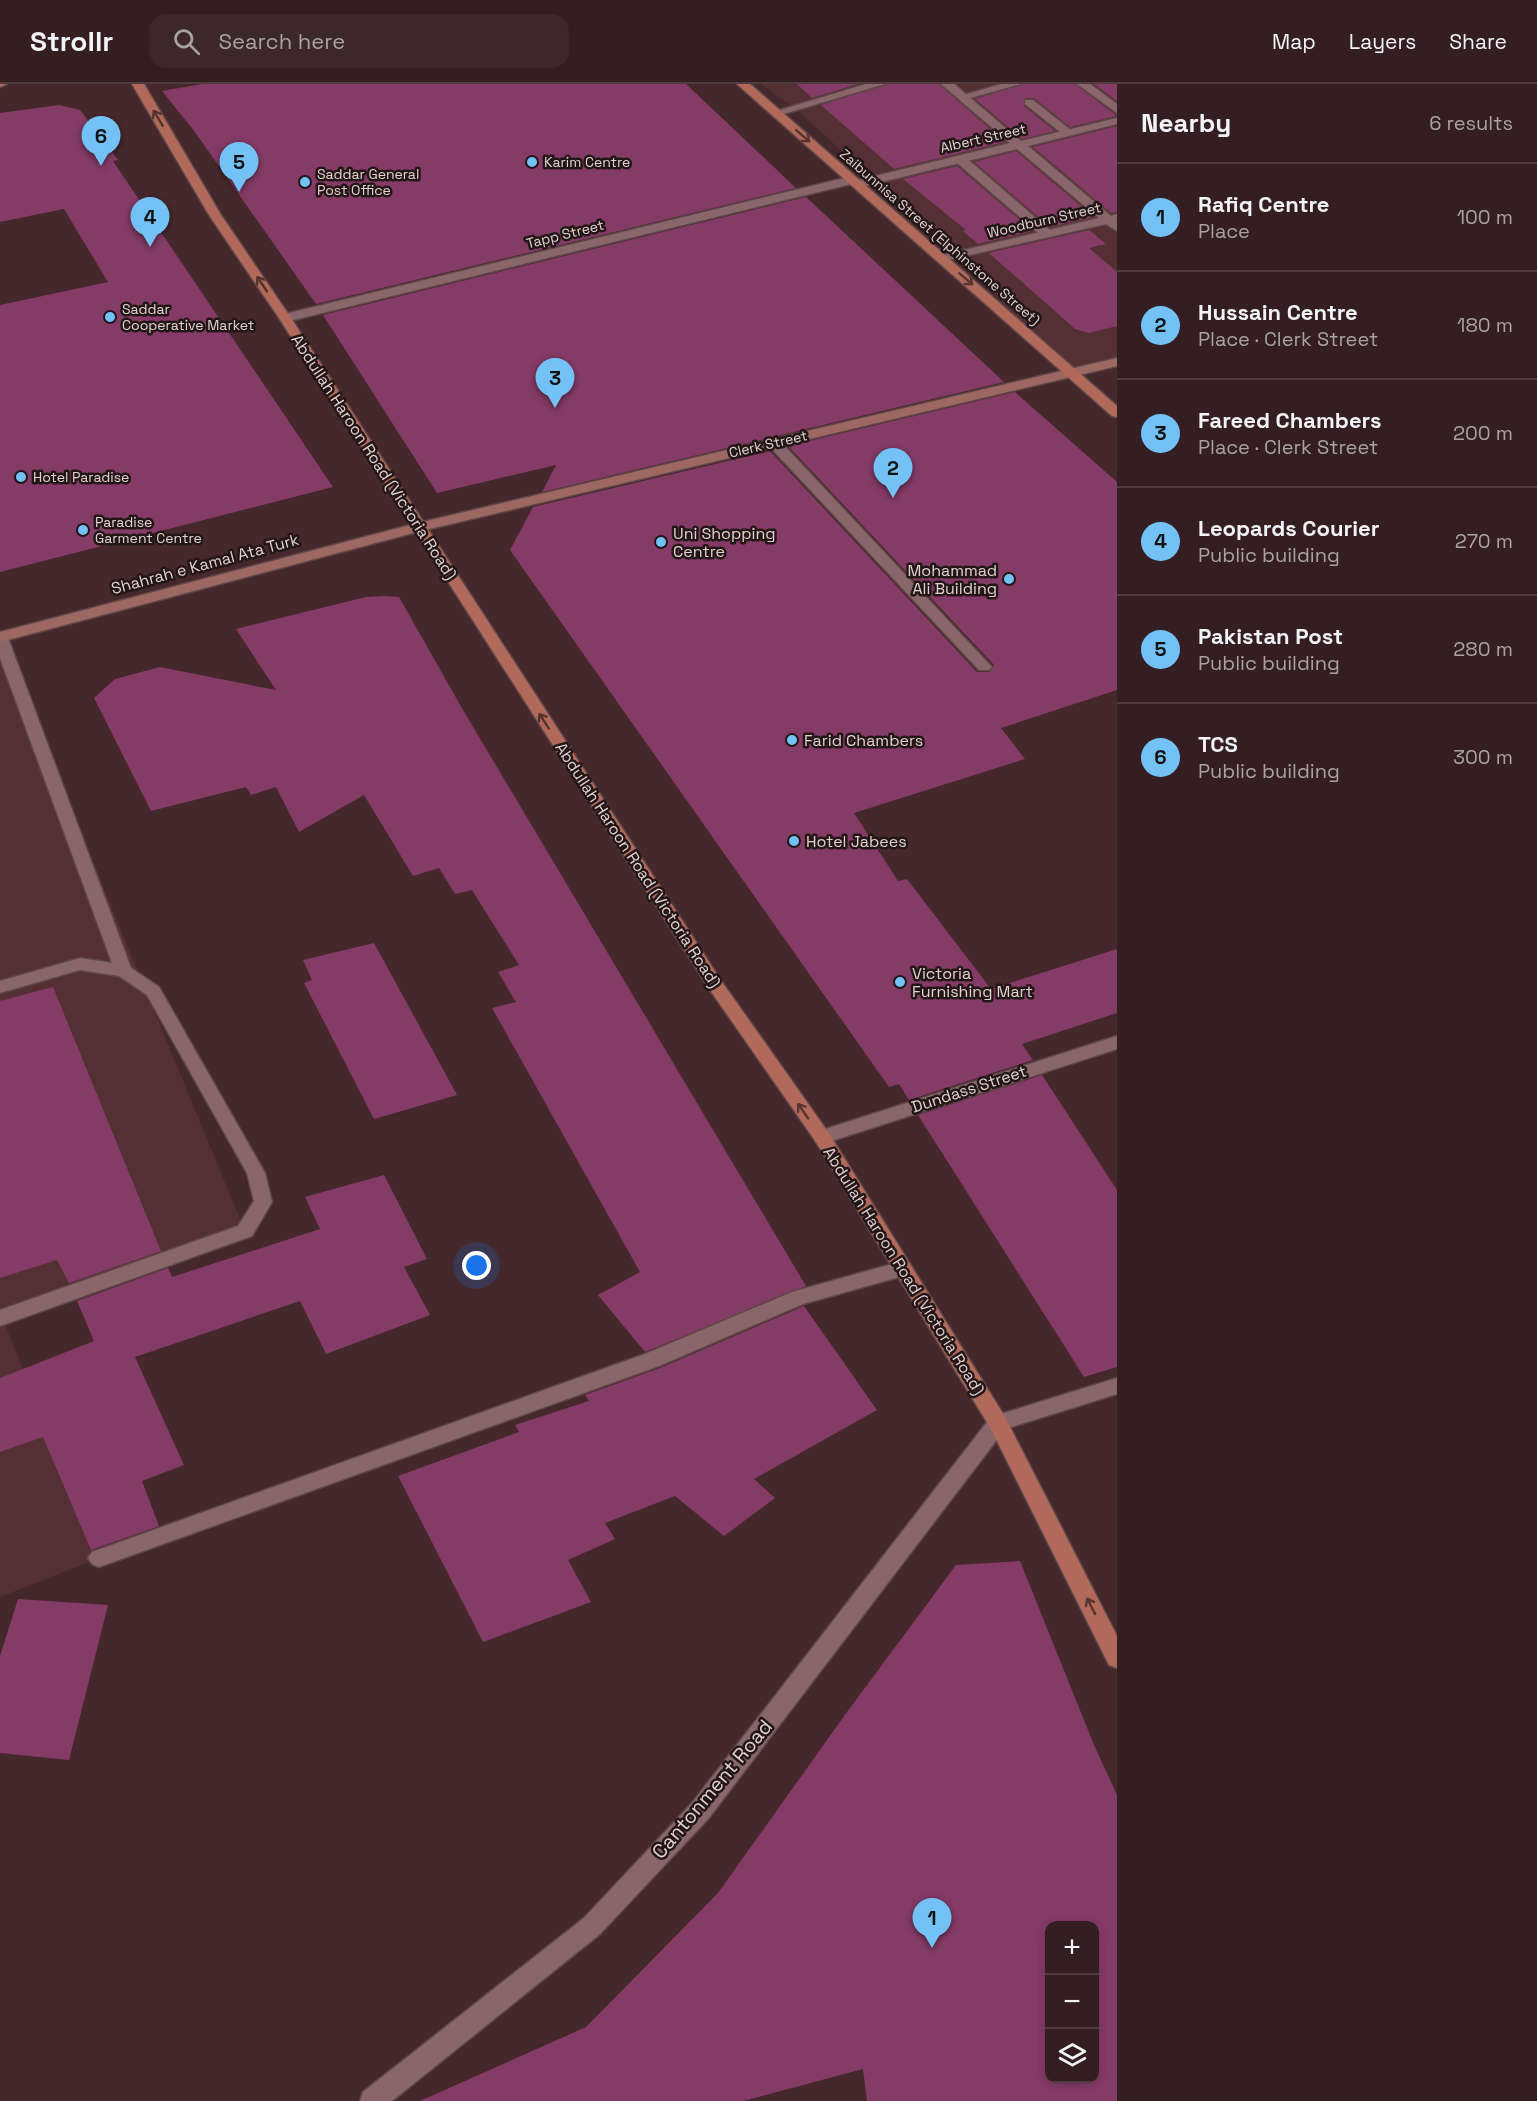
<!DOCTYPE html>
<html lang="en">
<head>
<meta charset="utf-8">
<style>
  body { margin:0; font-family:"Space Grotesk",sans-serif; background:#3c272a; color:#f1f3f6 }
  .controls { position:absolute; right:18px; bottom:18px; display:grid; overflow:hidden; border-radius:12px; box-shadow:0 3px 9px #0003 }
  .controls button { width:54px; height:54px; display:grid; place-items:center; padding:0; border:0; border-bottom:2px solid #4e3c3f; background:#341e21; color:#f1f3f6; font:30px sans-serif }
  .you { position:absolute; left:477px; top:1182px; width:21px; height:21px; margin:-15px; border:4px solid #fff; border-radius:50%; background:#1a73e8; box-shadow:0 0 0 9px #1a73e833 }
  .badge { display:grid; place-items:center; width:39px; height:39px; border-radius:50%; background:#73c1f5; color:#111; font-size:20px; font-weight:700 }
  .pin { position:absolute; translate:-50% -50px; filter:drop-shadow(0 2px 3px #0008) }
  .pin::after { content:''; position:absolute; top:32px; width:21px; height:18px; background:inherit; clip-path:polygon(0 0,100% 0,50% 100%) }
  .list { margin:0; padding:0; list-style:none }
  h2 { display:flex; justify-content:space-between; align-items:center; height:78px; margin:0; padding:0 24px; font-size:26px }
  h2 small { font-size:20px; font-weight:400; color:#a9a2a5 }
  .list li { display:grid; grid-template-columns:39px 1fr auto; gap:18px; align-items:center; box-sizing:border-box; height:108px; padding:0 24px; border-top:2px solid #4e3c3f }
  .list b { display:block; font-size:22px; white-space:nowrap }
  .list p { margin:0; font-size:20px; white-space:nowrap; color:#a9a2a5 }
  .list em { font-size:20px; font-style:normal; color:#a9a2a5 }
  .icon { flex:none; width:33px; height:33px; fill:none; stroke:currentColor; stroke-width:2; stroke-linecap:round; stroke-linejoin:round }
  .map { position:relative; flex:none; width:1117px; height:2017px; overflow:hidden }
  header { display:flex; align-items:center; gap:36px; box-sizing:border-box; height:84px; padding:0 30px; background:#341e21; border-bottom:2px solid #4e3c3f }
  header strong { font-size:28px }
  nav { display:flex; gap:33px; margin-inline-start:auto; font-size:21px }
  .search { width:420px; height:54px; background:#3c272a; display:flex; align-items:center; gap:15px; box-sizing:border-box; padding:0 21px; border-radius:18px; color:#a9a2a5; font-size:22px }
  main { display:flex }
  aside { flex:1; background:#341e21 }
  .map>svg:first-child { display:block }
  .built { fill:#543034 }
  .building { fill:#843b66; fill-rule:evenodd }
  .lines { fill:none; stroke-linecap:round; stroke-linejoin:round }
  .lane-casing { stroke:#5f4649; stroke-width:3 }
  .street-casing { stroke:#5f4649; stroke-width:3 }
  .secondary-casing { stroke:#5f4649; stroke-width:3 }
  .primary-casing { stroke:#5f4649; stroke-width:3 }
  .lane { fill:#886669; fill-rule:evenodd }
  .street { fill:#886669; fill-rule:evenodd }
  .secondary { fill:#9c6861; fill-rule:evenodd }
  .primary { fill:#b16a59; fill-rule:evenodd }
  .oneway { stroke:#55332e }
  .poi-dot { fill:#73c1f5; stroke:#231617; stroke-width:2 }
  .labels { text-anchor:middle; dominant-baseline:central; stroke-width:5; stroke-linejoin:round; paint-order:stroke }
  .far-street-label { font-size:14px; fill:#e3d0d1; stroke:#231617 }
  .far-poi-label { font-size:14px; fill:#e3d0d1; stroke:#231617; text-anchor:start }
  .street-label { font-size:16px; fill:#e3d0d1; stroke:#231617 }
  .poi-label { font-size:16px; fill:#e3d0d1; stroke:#231617; text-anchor:start }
  .near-street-label { font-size:20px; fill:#e3d0d1; stroke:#231617 }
</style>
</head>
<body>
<header>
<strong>Strollr</strong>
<div class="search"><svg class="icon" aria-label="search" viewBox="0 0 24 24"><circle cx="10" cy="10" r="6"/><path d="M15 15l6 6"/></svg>Search here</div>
<nav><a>Map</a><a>Layers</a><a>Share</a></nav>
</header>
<main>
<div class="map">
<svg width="1117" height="2017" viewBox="0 0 1117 2017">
  <rect width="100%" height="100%" fill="#45282c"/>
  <g class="built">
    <path d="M761 0H1117V278L1071 288 956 172 795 24Z"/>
    <path d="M0 553 245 1147 2 1233 99 1474 0 1513Z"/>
  </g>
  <g class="building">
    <path d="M202 0H686L796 104 316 220 195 48 162 7Z"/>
    <path d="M797 0H858L812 14Z"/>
    <path d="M887 0H939L1005 58 894 85 821 21Z"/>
    <path d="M1023 0H1075L1117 32 1070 43 1034 14H1025L1024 22 1055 47 1022 55 975 15Z"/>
    <path d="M1094 0H1117V17Z"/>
    <path d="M59 21 80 26 118 76 113 77 333 403 0 488V221L108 198 64 125 0 138V29Z"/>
    <path d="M1117 42V128L1111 129 1033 63Z"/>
    <path d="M1016 67 1094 133 1050 143 974 78Z"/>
    <path d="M957 82 1033 147 978 160 963 147 966 146 903 95Z"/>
    <path d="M806 113 1004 298 542 408 556 381 437 409 323 231Z"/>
    <path d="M1089 146 1106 160 1089 164 1117 188V242L1089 249 1075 245 989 169Z"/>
    <path d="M1015 308 1117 398V606L1001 644 1025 675 854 729 898 797 907 795 991 905 1117 865V929L1022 960 1033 976 909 1016 899 1000 889 1003 510 466 533 423 770 367 977 588H989L994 581 788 362Z"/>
    <path d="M383 512 399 513 463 626 806 1202 645 1268 598 1211 640 1188 492 924 516 918 498 888 519 881 472 806 455 810 439 784 413 792 364 711 299 748 276 703 251 711 246 703 151 727 94 614 115 595 160 583 276 606 236 545 366 513Z"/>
    <path d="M374 859 457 1011 374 1035 304 899 312 896 303 876Z"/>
    <path d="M53 903 161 1167 69 1199 57 1176 0 1194V917Z"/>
    <path d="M1042 991 1117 1106V1283L1084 1293 918 1031Z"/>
    <path d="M384 1091 427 1175 404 1183 430 1231 326 1270 300 1217 135 1273 184 1381 142 1397 159 1442 91 1466 43 1353 0 1368V1294L94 1257 77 1217 168 1184 172 1193 320 1145 305 1113Z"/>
    <path d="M804 1222 877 1326 754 1395 775 1414 724 1452 675 1412 605 1439 615 1455 568 1476 591 1518 483 1558 398 1392 519 1348 515 1341 589 1317 585 1311 660 1284Z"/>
    <path d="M1020 1477 1094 1661 1117 1711V2017H867L863 1985 743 2017H420L586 1943 718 1809 847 1628 956 1481ZM1050 1842H1095V1995H1050Z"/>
    <path d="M18 1515 108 1521 69 1676 0 1669V1572Z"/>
  </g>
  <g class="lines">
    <defs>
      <g id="lane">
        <path d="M1001 0H1021L963 16 957 13Z"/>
        <path d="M1025 16H1033L1072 47V51H1064L1025 20Z"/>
        <path d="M956 72H964L1051 147V153H1043L956 78Z"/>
        <path d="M0 549 8 554 131 884 159 903 265 1089 272 1118 252 1152 0 1242V1226L238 1142 254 1117 247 1089 147 911 119 892 80 886 0 909V897L80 874 112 879 0 574Z"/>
        <path d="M903 1177 910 1180 913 1185 910 1190 803 1220 659 1282 99 1483 92 1480 88 1474 92 1468 645 1270 792 1208Z"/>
      </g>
      <g id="street">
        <path d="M866 0H885L780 31 770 29Z"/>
        <path d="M941 0H954L1021 57 1117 34V40L1028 62 1111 132 1117 130V147L1106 140 939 178V172L1099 134 1017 65 857 104 851 100 285 238 279 234 285 230 853 92 859 96 1010 59Z"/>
        <path d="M1077 0H1090L1117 20V29Z"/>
        <path d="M774 355 779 356 989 580 992 583 989 586H979L769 362 767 359Z"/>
        <path d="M1117 952V965L822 1060 816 1058 813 1053 816 1048Z"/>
        <path d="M1117 1294V1310L1005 1345 708 1735 600 1850 392 2017H360L363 2008 584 1834 692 1719 991 1333Z"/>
      </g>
      <path id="secondary" d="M1117 274V282L421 447 0 558V548L418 439Z"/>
      <g id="primary">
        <path d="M0 0H7L0 3Z"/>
        <path d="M132 0H144L221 131 291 234 722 898 828 1048 1005 1333 1117 1552V1584L1109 1581 991 1345 816 1058 710 906 279 234 209 131Z"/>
        <path d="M737 0H750L1117 322V333L1112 332Z"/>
      </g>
    </defs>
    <use href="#lane" class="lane-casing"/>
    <use href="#street" class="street-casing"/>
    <use href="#secondary" class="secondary-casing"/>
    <use href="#primary" class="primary-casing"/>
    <use href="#lane" class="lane"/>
    <use href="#street" class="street"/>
    <use href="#secondary" class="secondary"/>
    <use href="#primary" class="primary"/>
  </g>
  <defs><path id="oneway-shaft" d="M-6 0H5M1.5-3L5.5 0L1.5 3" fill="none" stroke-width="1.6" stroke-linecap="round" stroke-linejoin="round" transform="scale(1.5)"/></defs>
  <g class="oneway">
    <use href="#oneway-shaft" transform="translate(158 34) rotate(-121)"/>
    <use href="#oneway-shaft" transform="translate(803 52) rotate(41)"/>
    <use href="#oneway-shaft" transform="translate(966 195) rotate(41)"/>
    <use href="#oneway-shaft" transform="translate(262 200) rotate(-124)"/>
    <use href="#oneway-shaft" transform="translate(544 637) rotate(-123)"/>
    <use href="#oneway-shaft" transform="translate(803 1027) rotate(-125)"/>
    <use href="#oneway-shaft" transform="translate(1091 1522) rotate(-117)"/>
  </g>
  <g class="poi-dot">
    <circle cx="532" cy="78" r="6"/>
    <circle cx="305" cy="98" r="6"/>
    <circle cx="110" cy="233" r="6"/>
    <circle cx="21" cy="393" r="6"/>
    <circle cx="83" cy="446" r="6"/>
    <circle cx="661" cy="458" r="6"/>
    <circle cx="1009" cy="495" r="6"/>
    <circle cx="792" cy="656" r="6"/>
    <circle cx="794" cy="757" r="6"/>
    <circle cx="900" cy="898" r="6"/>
  </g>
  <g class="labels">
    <g class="far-street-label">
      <text transform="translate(983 54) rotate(-13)">Albert Street</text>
      <text transform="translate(1044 136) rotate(-13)">Woodburn Street</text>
      <text transform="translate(565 150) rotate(-14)">Tapp Street</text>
      <text transform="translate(940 153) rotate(41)">Zaibunnisa Street (Elphinstone Street)</text>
      <text transform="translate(768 360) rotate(-13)">Clerk Street</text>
    </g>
    <g class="far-poi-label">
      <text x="544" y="78">Karim Centre</text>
      <text x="317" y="90">Saddar General<tspan x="317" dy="16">Post Office</tspan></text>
      <text x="122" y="225">Saddar<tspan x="122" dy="16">Cooperative Market</tspan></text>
      <text x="33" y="393">Hotel Paradise</text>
      <text x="95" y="438">Paradise<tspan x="95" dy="16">Garment Centre</tspan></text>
    </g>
    <g class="street-label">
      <text transform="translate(374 373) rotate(57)">Abdullah Haroon Road (Victoria Road)</text>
      <text transform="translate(205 480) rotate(-15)">Shahrah e Kamal Ata Turk</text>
      <text transform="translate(638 781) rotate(57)">Abdullah Haroon Road (Victoria Road)</text>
      <text transform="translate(969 1005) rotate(-18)">Dundass Street</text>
      <text transform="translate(904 1187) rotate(58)">Abdullah Haroon Road (Victoria Road)</text>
    </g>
    <g class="poi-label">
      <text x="673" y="449">Uni Shopping<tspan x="673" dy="18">Centre</tspan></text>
      <text x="997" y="486" text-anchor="end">Mohammad<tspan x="997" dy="18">Ali Building</tspan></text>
      <text x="804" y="656">Farid Chambers</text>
      <text x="806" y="757">Hotel Jabees</text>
      <text x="912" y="889">Victoria<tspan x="912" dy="18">Furnishing Mart</tspan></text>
    </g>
    <g class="near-street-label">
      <text transform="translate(712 1705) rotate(-50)">Cantonment Road</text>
    </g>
  </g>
</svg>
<div class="controls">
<button>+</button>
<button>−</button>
<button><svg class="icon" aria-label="layers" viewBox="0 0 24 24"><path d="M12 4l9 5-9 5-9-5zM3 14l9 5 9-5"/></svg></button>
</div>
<div class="you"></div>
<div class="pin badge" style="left:932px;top:1864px">1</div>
<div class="pin badge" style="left:893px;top:414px">2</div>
<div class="pin badge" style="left:555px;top:324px">3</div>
<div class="pin badge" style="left:150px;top:163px">4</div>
<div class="pin badge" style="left:239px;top:108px">5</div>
<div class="pin badge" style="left:101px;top:82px">6</div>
</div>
<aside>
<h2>Nearby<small>6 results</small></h2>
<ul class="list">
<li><span class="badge">1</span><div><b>Rafiq Centre</b><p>Place</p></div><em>100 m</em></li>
<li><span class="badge">2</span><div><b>Hussain Centre</b><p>Place · Clerk Street</p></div><em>180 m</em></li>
<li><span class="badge">3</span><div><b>Fareed Chambers</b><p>Place · Clerk Street</p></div><em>200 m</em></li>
<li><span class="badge">4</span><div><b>Leopards Courier</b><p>Public building</p></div><em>270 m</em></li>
<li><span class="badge">5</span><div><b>Pakistan Post</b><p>Public building</p></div><em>280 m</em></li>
<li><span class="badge">6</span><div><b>TCS</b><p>Public building</p></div><em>300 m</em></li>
</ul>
</aside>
</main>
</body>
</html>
